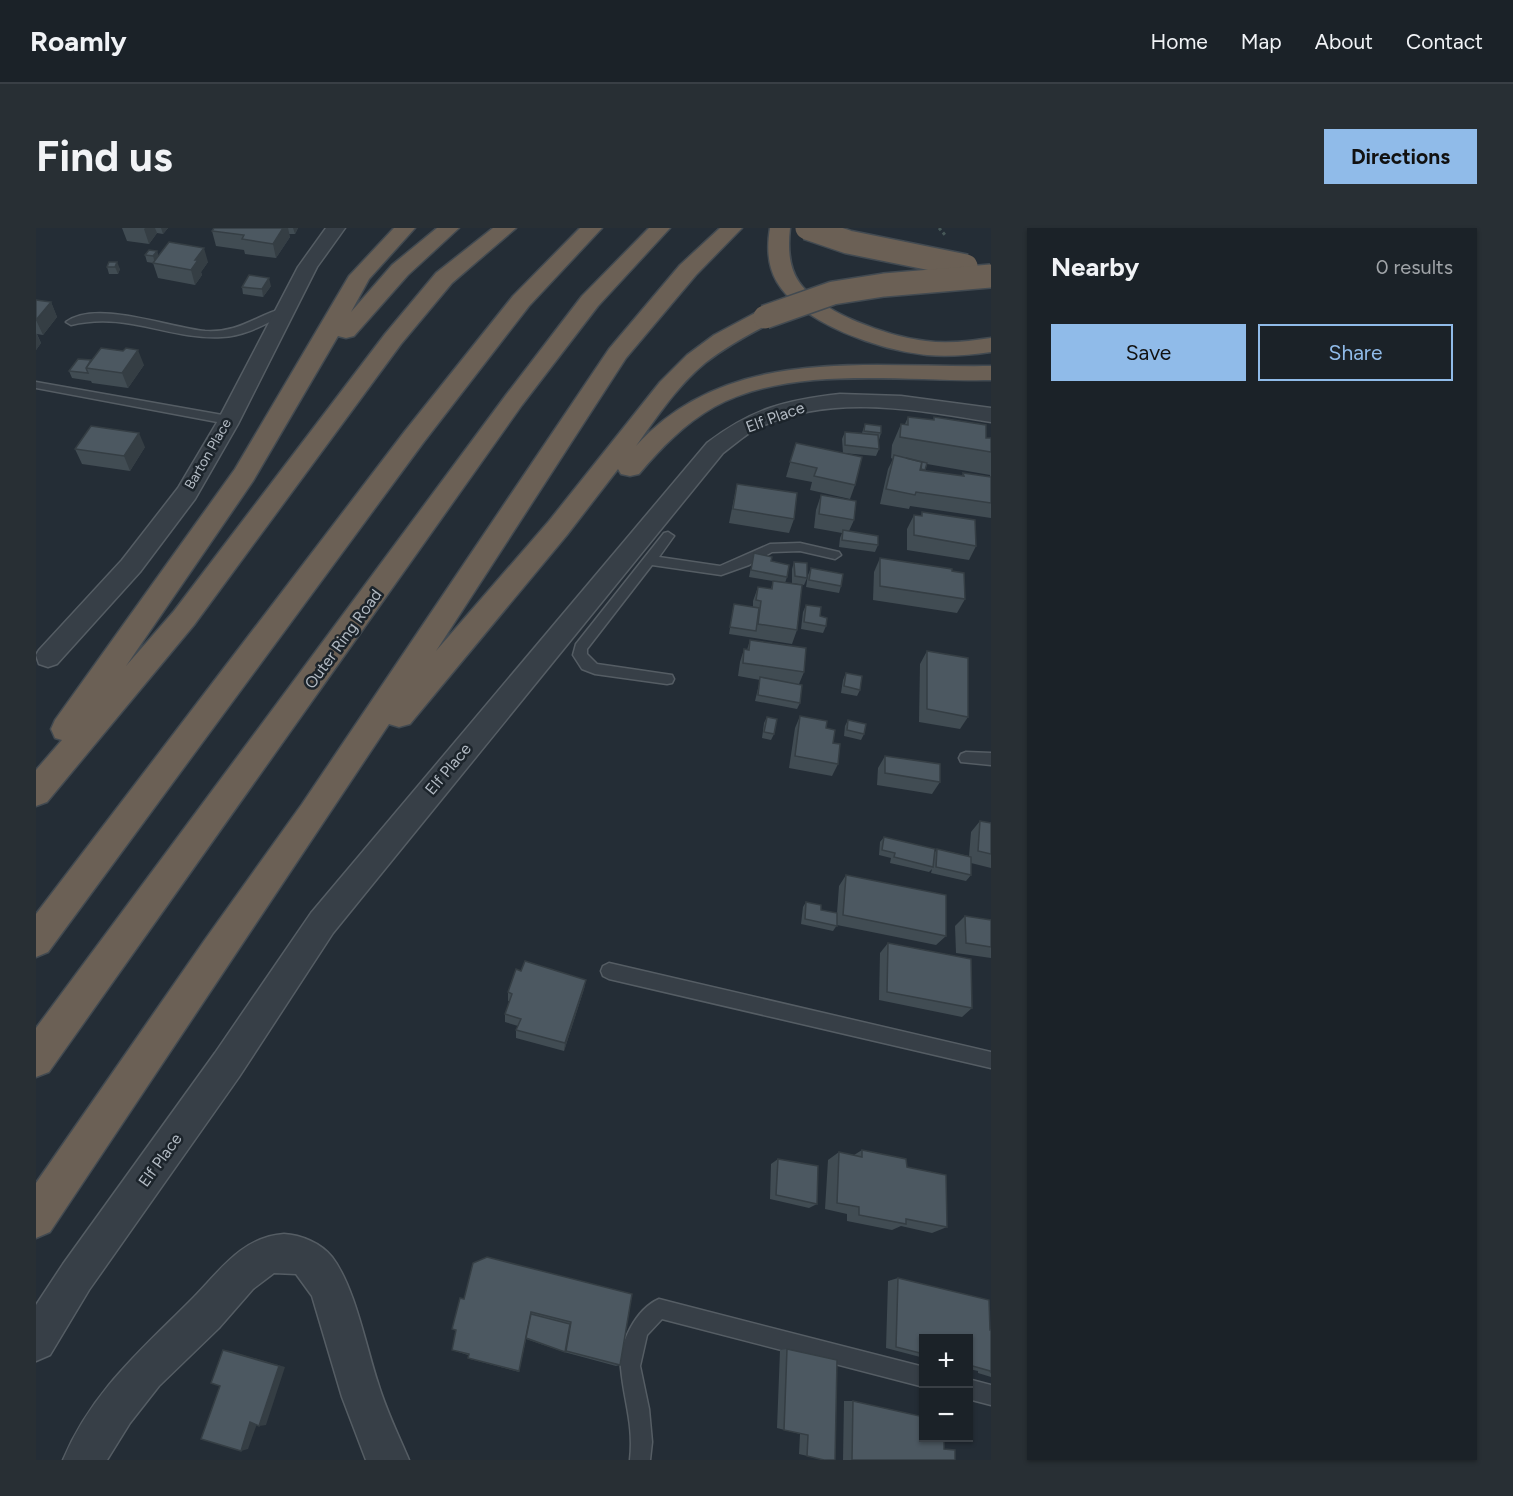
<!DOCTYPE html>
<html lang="en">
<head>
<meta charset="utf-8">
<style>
  body { margin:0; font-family:Figtree,sans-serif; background:#282f34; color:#f1f3f6 }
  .controls { position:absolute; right:18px; bottom:18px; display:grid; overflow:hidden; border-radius:0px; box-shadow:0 2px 4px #0004 }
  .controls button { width:54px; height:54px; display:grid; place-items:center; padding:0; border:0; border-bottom:2px solid #393f45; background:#1b2228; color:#f1f3f6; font:30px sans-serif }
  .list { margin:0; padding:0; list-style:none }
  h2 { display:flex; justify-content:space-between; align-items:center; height:78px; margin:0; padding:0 24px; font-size:26px }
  h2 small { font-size:20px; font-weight:400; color:#a0a4a8 }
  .actions { display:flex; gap:12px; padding:18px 24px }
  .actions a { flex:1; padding:14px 0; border:2px solid #90bbe9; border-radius:0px; text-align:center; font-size:21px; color:#90bbe9 }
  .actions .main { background:#90bbe9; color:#111 }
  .map { position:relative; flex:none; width:955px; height:1232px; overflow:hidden; border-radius:0px }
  header { display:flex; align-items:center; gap:36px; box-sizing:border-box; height:84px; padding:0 30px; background:#1b2228; border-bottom:2px solid #393f45 }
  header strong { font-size:28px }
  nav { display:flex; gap:33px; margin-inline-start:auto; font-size:21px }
  .intro { display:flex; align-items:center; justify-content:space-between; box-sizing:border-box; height:144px; padding:0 36px }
  h1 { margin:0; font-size:42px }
  .button { padding:15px 27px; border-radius:0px; background:#90bbe9; color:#111; font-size:21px; font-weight:700 }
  main { display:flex; gap:36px; padding:0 36px }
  aside { flex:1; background:#1b2228; border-radius:0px; box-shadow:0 2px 4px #0004 }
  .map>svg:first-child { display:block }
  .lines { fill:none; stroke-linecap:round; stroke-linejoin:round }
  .lane-casing { stroke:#555d64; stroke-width:3 }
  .street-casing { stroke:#555d64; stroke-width:3 }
  .highway-casing { stroke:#424a51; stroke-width:3 }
  .path { stroke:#475858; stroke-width:3; stroke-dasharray:3 3; stroke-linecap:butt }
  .lane { fill:#373f47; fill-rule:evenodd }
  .street { fill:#373f47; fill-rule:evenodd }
  .highway { fill:#6b6055; fill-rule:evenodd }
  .highway-bridge-casing { stroke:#424a51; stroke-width:26; stroke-linecap:butt }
  .highway-bridge { stroke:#6b6055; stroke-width:23 }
  .wall { fill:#414c53; fill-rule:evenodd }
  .shaded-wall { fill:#353e44 }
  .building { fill:#4c5861; stroke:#353e44; stroke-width:1.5 }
  .labels { text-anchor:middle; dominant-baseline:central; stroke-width:5; stroke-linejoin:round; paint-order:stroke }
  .far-street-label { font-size:14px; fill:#b2bac3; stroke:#1c242b }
  .street-label { font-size:16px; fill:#b2bac3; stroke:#1c242b }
</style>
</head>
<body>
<header>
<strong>Roamly</strong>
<nav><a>Home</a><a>Map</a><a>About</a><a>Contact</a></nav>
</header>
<div class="intro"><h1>Find us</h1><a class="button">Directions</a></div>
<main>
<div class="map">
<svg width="955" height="1232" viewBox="0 0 955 1232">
  <rect width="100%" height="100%" fill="#242d36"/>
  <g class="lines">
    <defs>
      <g id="lane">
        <path d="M248 80 253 83 252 85C231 95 210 108 186 109 132 112 91 83 35 97L30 94C60 71 134 100 169 103 203 105 219 88 248 80Z"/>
        <path d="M0 154 192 188 198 192 192 196 0 160Z"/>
        <path d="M632 304 638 308 623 329 684 338 734 316 764 315 803 324 805 327 799 331 764 323 736 324 713 337 685 347 616 337 551 421V426L561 436 636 447 638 451 636 455 631 456 559 446 546 441 537 427 540 416 628 305Z"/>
        <path d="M930 524 955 525V537L925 534 923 530 925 526Z"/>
        <path d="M573 735 955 824V840L573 751 567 748 565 743 567 738Z"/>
        <path d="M623 1071 888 1139V1159L626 1091 611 1107 604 1138 613 1181 616 1214 614 1232H594C598 1196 588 1174 585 1140 582 1116 600 1081 623 1071Z"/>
        <path d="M932 1151 955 1157V1177L932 1171Z"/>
      </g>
      <g id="street">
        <path d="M290 0H309L281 39 202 196 159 271 104 344 21 436 12 439 3 436 0 427 3 422 86 332 142 260 180 196 262 39Z"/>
        <path d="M804 166 865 168 955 180V194C880 182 796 165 724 199 711 205 699 216 687 225L297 705 203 849 53 1062 14 1127 0 1133V1077L27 1036 179 825 275 685 671 215C716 181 749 172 804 166Z"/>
        <path d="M248 1006C265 1007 285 1015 296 1029 319 1059 330 1119 342 1155 350 1182 362 1206 373 1232H330L306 1169 276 1068 260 1046 238 1045 217 1061 183 1100 123 1158 94 1195 71 1232H27C55 1165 103 1124 153 1074 181 1047 204 1009 248 1006Z"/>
      </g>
      <g id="highway">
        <path d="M358 0H379L333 51 315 84 356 37 401 0H423L372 47 318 108 310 110 302 108 217 253 90 438 138 383 349 106 400 45 457 0H480L416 55 365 116 158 397 11 574 0 578V542L26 512 19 510 15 501 19 492 199 241 313 48Z"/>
        <path d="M544 0H566L493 78 387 215 12 724 0 729V686L369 203 477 68Z"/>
        <path d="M613 0H634L562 78 486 177 13 844 0 849V800L470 167 546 68Z"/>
        <path d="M684 0H706L660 47 590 130 400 423 513 293 624 154 651 127 678 107 721 84 729 82 737 84 740 89 737 94C713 106 690 119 669 135 641 158 621 189 600 218 692 116 832 140 955 138V152C869 154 756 136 678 179 648 196 625 220 603 246L594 248 585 246 582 241 531 307 374 496 363 499 353 496 14 1004 0 1010V955L168 713 266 576 573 121 644 37Z"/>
        <path d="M734 0H754C752 18 752 38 763 54 784 85 854 109 890 113 912 116 934 113 955 110V124C934 127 912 129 891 127 844 122 766 96 741 54 731 37 731 18 734 0Z"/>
      </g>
    </defs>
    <use href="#lane" class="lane-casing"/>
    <use href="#street" class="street-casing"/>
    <use href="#highway" class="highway-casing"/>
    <path class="path" d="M903 0 909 7"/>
    <use href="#lane" class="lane"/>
    <use href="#street" class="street"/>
    <use href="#highway" class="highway"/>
    <defs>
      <g id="highway-bridge">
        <path d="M771 0 812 14 930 38"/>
        <path d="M729 89 797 65 848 57 955 48"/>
      </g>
    </defs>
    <use href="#highway-bridge" class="highway-bridge-casing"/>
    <use href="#highway-bridge" class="highway-bridge"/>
  </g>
  <g class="wall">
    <path d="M86 0H132L127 6 121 5 113 16 91 13Z"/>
    <path d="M178 0H262L259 6H253L254 9 240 30 209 26 208 22 180 18 176 3Z"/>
    <path d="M121 23 122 28 172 34 165 44 166 47 159 57 122 50 117 35 111 34 109 27Z"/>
    <path d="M73 34 84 41 82 46H73L71 39Z"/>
    <path d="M235 58 227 69 207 66 206 59Z"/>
    <path d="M0 72 15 74 21 89 7 107 1 106 5 115 0 122Z"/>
    <path d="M55 132 108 137 92 160 56 155 55 153 36 150 33 143Z"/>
    <path d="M872 189 897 192 898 189 950 210H955V290L874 278 873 281 844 276 852 241 857 231 855 230 856 217 865 196H869ZM891 236 954 247V249L927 245 926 248 889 243Z"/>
    <path d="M829 196 845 205 843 212V221L840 228 807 225 806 211 809 204 826 205Z"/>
    <path d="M760 215 819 257 814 271 774 262 776 254 750 249Z"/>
    <path d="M109 219 94 243 46 236 39 221Z"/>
    <path d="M701 256 758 291 753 305 693 295Z"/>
    <path d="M785 267 818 292 813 303 842 317 839 324 803 319 804 310 806 305 778 300 780 282Z"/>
    <path d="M886 284 940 318 933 332 871 322V301L878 287 885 288Z"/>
    <path d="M718 325 735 333 751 349 749 355 761 402 756 416 693 406 698 376 717 379V373L722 359 735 361 737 353 713 349Z"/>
    <path d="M844 330 916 343 929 371 921 385 837 372 838 344Z"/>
    <path d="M758 334 771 350 768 357 756 355V341Z"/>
    <path d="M775 340 805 358 803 365 770 359 772 347Z"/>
    <path d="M770 377 784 388 790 398 787 405 765 401 767 384Z"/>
    <path d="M714 412 768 444 763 456 764 475 761 481 719 473 724 452 702 448 704 434 708 421 711 422Z"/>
    <path d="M891 423 932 489 924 501 883 494 884 436Z"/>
    <path d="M810 445 824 462 821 468 805 465 807 452Z"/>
    <path d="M764 488 790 500 802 536 796 548 753 540 759 500Z"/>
    <path d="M731 489 738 506 735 512 726 510 728 495Z"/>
    <path d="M812 492 828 506 825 512 808 508 809 498Z"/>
    <path d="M849 528 904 554 896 566 841 557 842 540Z"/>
    <path d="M944 593 955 595V640L935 635V647L930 653 895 645 896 641 893 644 854 635 855 630 843 627 844 614 848 609 899 624 901 621 933 628 935 604Z"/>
    <path d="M810 647 910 708 900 717 801 697 797 703 765 696 767 679 770 674 785 682 801 685 803 658Z"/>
    <path d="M929 688 955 692V730L920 725 919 698Z"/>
    <path d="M852 715 936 780 926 789 843 772 844 725Z"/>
    <path d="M485 743 550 752 548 761 528 823 480 810V802L482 798 469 794V786L474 773H472V764Z"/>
    <path d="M826 922 871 939 911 999 896 1005 865 998 856 1002 811 993V986L789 981 792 932 803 924 818 927Z"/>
    <path d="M742 931 781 976 773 980 734 971 735 936Z"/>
    <path d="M862 1050 955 1102V1149L942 1145V1143L933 1141V1110H888V1130L850 1120 852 1053Z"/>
    <path d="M596 1066 584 1137 580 1138 528 1124 490 1111 483 1144 434 1131 432 1130V1127L416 1122 420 1103 416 1101 428 1071Z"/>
    <path d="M751 1121 788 1232 763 1226 764 1206 741 1200 744 1122Z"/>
    <path d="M808 1173H817L908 1221 919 1232H807Z"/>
  </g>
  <g class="shaded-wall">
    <path d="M109 0H119L121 5 113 16 108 1Z"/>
    <path d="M125 0H132L127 6Z"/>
    <path d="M247 0H252L254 9 240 30 237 16Z"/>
    <path d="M257 0H262L259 6Z"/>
    <path d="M168 20 172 34 165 44 166 47 159 57 155 42 159 32Z"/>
    <path d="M121 23 123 30 119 35 117 28Z"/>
    <path d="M81 34 84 41 82 46 79 39Z"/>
    <path d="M233 50 235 58 227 69 226 61Z"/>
    <path d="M15 74 21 89 7 107 0 92Z"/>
    <path d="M0 105 5 115 0 122Z"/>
    <path d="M102 122 108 137 92 160 86 145Z"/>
    <path d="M103 205 109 219 94 243 88 228Z"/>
    <path d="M550 752 548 761 528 823 529 815Z"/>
    <path d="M187 1122 195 1123 249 1139 230 1197 223 1198Z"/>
    <path d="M222 1193 212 1221 205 1223 214 1194Z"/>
  </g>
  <g class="building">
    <path d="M178 0H247L237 16 206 11 208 7 176 3Z"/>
    <path d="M133 14 168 20 159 32H162L155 42 117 35Z"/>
    <path d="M113 22 121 23 117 28 109 27Z"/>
    <path d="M73 34H81L79 39H71Z"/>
    <path d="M213 47 233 50 226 61 206 59Z"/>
    <path d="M0 72 15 74 0 92Z"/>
    <path d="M65 120 87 123 90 120 102 122 86 145 50 140Z"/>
    <path d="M42 131 55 132 50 140 52 145 33 143Z"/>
    <path d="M872 189 898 192V189L950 197V210H955V224L864 209 865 196 872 197Z"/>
    <path d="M829 196 845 198V205L828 203Z"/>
    <path d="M55 198 103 205 88 228 39 221Z"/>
    <path d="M809 204 842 207 843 221 809 217Z"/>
    <path d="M760 215 826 229 819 257 778 248 781 240 754 234Z"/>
    <path d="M858 227 886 234 884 242 928 248 927 245 955 249V275L880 264 879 267 850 261Z"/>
    <path d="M870 230 891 235 889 242 885 241 886 234Z"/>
    <path d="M701 256 761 265 758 291 697 281Z"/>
    <path d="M785 267 820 273 818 292 783 286Z"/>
    <path d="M886 284 939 292 940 318 878 307V287L886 288Z"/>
    <path d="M807 302 842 308V317L806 312Z"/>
    <path d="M718 325 736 329 735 333 753 337 751 349 715 342Z"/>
    <path d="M844 330 916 341V343L928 345 929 371 844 358Z"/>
    <path d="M758 334 771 335V350L759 348Z"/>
    <path d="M775 340 807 346 805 358 773 352Z"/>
    <path d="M737 353 766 357 761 402 722 396 725 373 720 372 722 359 736 361Z"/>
    <path d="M698 376 723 380 720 403 694 399Z"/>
    <path d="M770 377 785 379 784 388 791 390 790 398 768 394Z"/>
    <path d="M714 412 770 420 768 444 707 435 708 421 713 422Z"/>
    <path d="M891 423 932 430V489L891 481Z"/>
    <path d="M810 445 826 448 824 462 808 458Z"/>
    <path d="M724 449 766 457 764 475 722 467Z"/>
    <path d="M764 488 791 493 790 500 799 502 797 515 804 516 802 536 759 528Z"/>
    <path d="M731 489 741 491 738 506 728 504Z"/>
    <path d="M812 492 830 496 828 506 811 502Z"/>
    <path d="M849 528 904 536V554L849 545Z"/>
    <path d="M944 593 955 595V626L942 623Z"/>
    <path d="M848 609 899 621 897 639 858 629 859 625 846 622Z"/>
    <path d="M901 621 935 629V647L900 639Z"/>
    <path d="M810 647 910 667V708L807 687Z"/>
    <path d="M770 674 785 677V682L801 685V698L769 691Z"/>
    <path d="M929 688 955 692V719L930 715Z"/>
    <path d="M852 715 935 731 936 780 851 764Z"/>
    <path d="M489 733 550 752 529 815 480 802 485 791 469 786 476 766 472 764 480 741 485 743Z"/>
    <path d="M826 922 870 931 871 939 910 947 911 999 870 991V996L823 987V979L801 975 803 924 826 929Z"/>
    <path d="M742 931 782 938 781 976 740 967Z"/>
    <path d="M451 1029 596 1066 584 1137 530 1123 535 1094 495 1084 483 1143 432 1130 433 1126 416 1122 420 1102 416 1101 424 1070 428 1071 437 1035Z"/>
    <path d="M862 1050 953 1072 954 1102H955V1145L954 1143 933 1137V1110H888V1126L860 1119Z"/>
    <path d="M495 1086 534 1096 529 1124 490 1110Z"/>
    <path d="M751 1121 801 1132 799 1232H788L771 1228 772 1207 748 1202Z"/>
    <path d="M187 1122 243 1138 223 1198 214 1194 205 1223 165 1211 184 1158 175 1155Z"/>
    <path d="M817 1173 888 1189V1209H908V1221L919 1222V1232H816Z"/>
  </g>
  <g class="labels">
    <g class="far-street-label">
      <text transform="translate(172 226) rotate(-60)">Barton Place</text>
    </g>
    <g class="street-label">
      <text transform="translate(739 189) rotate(-20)">Elf Place</text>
      <text transform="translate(307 411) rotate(-54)">Outer Ring Road</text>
      <text transform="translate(412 541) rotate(-50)">Elf Place</text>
      <text transform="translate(124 932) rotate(-54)">Elf Place</text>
    </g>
  </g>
</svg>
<div class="controls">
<button>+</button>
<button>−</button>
</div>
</div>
<aside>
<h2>Nearby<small>0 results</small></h2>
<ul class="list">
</ul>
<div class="actions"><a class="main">Save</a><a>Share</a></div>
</aside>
</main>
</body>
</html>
